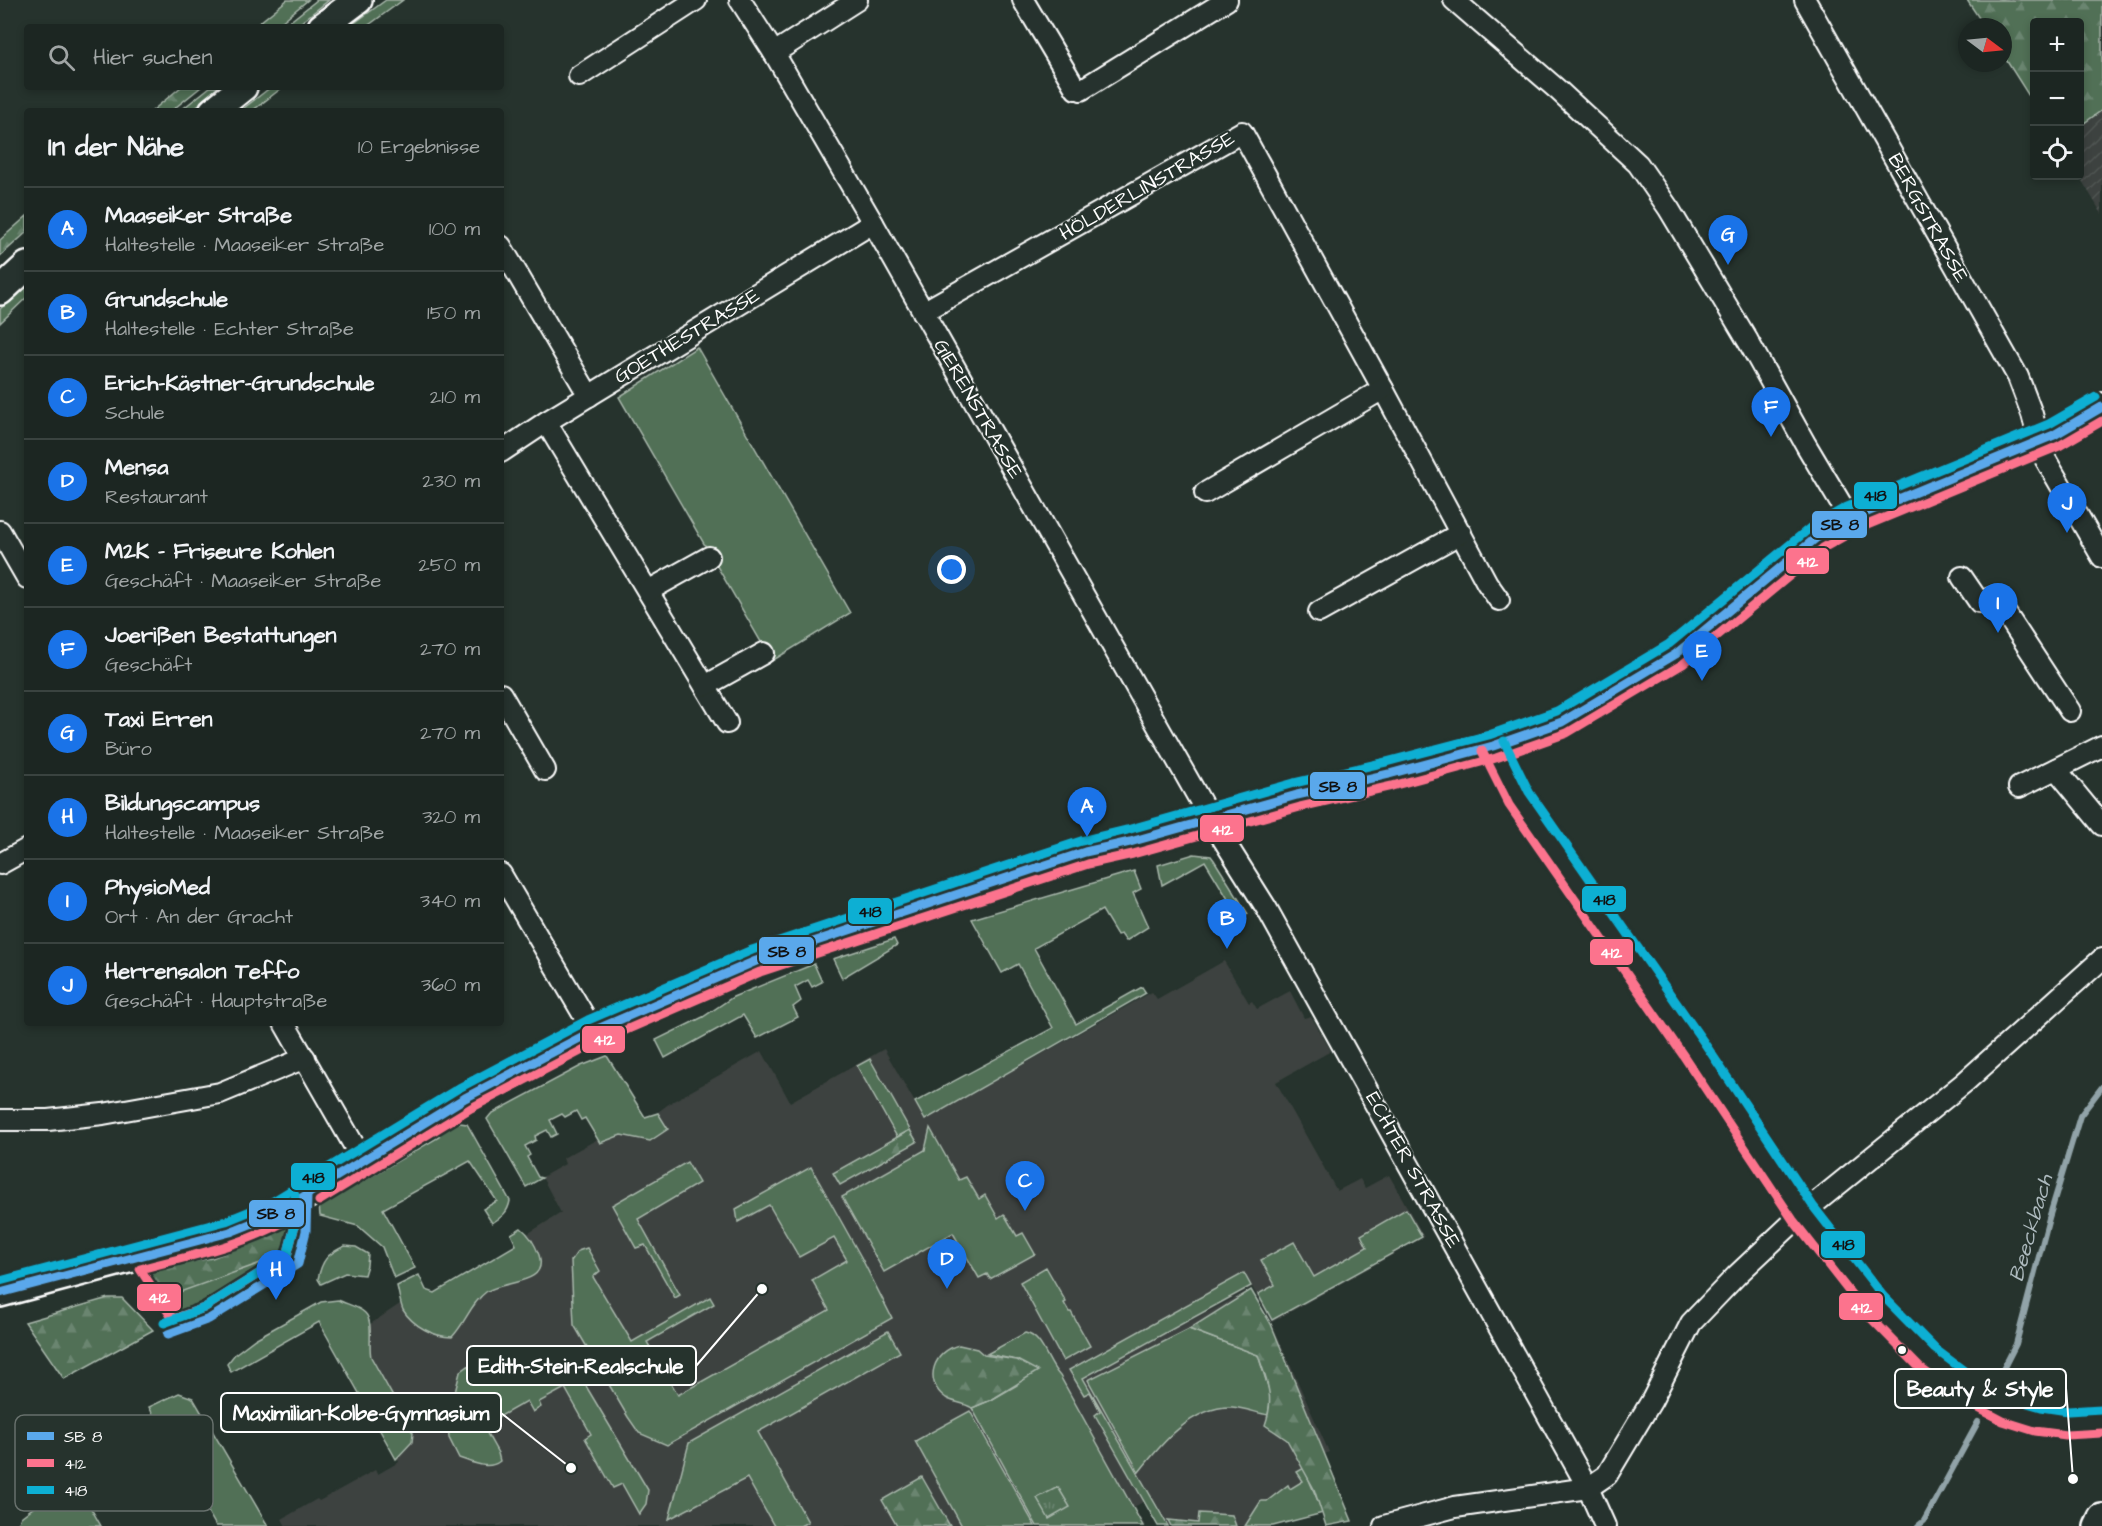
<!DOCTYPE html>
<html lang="de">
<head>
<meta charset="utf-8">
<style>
  body { margin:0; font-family:"Architects Daughter",sans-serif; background:#29322f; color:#f1f3f6 }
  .controls { position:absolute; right:18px; top:18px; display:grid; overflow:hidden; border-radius:6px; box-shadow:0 3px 9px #0003 }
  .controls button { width:54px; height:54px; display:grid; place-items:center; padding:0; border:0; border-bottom:2px solid #3a4340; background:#1c2622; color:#f1f3f6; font:30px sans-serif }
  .compass { position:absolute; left:1958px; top:18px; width:54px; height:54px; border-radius:50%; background:#1c2622; box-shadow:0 3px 9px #0003; rotate:106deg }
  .you { position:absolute; left:952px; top:570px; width:21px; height:21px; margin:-15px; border:4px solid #fff; border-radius:50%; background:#1a73e8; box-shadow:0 0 0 9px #1a73e833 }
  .badge { display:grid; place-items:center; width:39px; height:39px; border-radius:50%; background:#1a73e8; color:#fff; font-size:20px; font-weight:700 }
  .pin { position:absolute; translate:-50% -50px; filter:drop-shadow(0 2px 3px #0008) }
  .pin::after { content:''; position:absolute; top:32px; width:21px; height:18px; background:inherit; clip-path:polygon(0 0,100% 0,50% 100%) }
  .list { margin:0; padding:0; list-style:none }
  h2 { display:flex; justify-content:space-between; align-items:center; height:78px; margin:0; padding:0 24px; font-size:26px }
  h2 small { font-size:20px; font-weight:400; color:#a0a5a5 }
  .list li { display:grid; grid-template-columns:39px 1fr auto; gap:18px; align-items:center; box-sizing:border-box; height:84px; padding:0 24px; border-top:2px solid #3a4340 }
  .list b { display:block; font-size:22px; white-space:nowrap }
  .list p { margin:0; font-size:20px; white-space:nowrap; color:#a0a5a5 }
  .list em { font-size:20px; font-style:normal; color:#a0a5a5 }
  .icon { flex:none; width:33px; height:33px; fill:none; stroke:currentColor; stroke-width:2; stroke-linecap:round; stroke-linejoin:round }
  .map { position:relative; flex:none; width:2102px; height:1526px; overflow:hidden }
  .search { position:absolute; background:#1c2622; box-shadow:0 3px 9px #0003; left:24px; top:24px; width:480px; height:66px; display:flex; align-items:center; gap:15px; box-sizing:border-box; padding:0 21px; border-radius:6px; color:#a0a5a5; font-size:22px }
  .panel { position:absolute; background:#1c2622; box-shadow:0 3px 9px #0003; left:24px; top:108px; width:480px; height:918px; border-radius:6px }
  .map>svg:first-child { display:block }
  .built { fill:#3c423f }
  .industrial { fill:url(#industrial-furrows) }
  .grass { fill:#516f57; stroke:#a8b7ab; stroke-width:1.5 }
  .forest { fill:url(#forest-firs); stroke:#a8b7ab; stroke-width:1.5 }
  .park { fill:url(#park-tufts); stroke:#a8b7ab; stroke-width:1.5 }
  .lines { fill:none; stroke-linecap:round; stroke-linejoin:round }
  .stream { stroke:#91a3a8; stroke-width:6 }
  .street-casing { stroke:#fff; stroke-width:24 }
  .secondary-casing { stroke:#fff; stroke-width:32 }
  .street { stroke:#26332d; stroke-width:20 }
  .secondary { stroke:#26332d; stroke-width:27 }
  .bus-1-casing { stroke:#26332d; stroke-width:14 }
  .bus-2-casing { stroke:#26332d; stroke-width:14 }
  .bus-3-casing { stroke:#26332d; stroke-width:14 }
  .bus-1 { stroke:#5aa8eb; stroke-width:9 }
  .bus-2 { stroke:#fc738d; stroke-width:9 }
  .bus-3 { stroke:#0dafd3; stroke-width:9 }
  .bus-dot { fill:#fff; stroke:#26332d; stroke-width:2 }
  .labels { text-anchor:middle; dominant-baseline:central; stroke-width:4.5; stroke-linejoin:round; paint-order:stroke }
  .street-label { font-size:20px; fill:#fff; stroke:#26332d }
  .water-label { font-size:21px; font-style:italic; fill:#adbabe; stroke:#26332d }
  .key { fill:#26332d; stroke:#67706c; stroke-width:1.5 }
  .key-label { font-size:16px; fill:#fff }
  .leader { fill:none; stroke:#fff; stroke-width:2 }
  .callout-dot { fill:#fff; stroke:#26332d; stroke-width:2 }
  .callout { fill:#26332d; stroke:#fff; stroke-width:2 }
  .callout-label { font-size:21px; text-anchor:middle; font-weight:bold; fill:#fff }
  .line-badge { stroke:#26332d; stroke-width:2 }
  .badge-label { font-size:16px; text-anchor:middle; font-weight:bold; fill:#fff }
  .pale-badge-label { font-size:16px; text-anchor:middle; font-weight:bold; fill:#111 }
</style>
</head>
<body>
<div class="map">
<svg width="2102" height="1526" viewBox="0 0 2102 1526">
  <defs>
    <pattern id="industrial-furrows" width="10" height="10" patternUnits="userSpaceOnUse" patternTransform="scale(1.5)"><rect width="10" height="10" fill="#3c423f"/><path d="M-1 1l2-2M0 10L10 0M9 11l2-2" fill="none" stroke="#505552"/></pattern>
    <pattern id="forest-firs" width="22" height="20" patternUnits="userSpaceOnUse" patternTransform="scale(1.5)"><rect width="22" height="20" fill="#516f57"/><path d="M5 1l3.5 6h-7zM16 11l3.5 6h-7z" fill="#6b8570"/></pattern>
    <pattern id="park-tufts" width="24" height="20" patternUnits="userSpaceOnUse" patternTransform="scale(1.5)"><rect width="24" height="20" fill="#516f57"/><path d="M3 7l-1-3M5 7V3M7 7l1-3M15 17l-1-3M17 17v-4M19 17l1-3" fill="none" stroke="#6b8570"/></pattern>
  </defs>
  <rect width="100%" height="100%" fill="#26332d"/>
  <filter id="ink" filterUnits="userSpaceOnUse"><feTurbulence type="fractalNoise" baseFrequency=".0167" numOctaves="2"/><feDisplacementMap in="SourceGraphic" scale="12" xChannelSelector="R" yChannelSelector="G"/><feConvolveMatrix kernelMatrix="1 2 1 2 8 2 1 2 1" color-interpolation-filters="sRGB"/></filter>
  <g filter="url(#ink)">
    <path class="built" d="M1224 961 1249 1003 1252 1001 1257 1009 1290 991 1304 1018 1311 1016 1331 1051 1276 1082 1337 1191 1360 1179 1365 1188 1389 1175 1424 1237 1272 1322 1252 1287 1172 1331 1251 1289 1272 1324 1329 1452 1325 1454 1353 1521 1326 1526 1323 1513 1273 1526H1169L1152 1497 1134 1507 1145 1526H286L282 1519 317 1499 319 1501 375 1470 378 1474 399 1462 335 1348 419 1291 436 1293 517 1246 516 1241 561 1213 542 1177 565 1164 563 1158 596 1140 600 1142 620 1135 667 1129 658 1112 670 1103 762 1051 790 1102 884 1049 925 1120 1152 992 1157 999Z"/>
    <path class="industrial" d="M2102 110V214L2079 176 2080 126Z"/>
    <g class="grass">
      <path d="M317 0H329L295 27H283Z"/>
      <path d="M386 0H403L366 27H349Z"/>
      <path d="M210 87H221L192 111H180Z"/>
      <path d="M271 87H283L252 111H240Z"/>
      <path d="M27 285V297L0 323V309Z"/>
      <path d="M697 347 850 613 772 661 619 397Z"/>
      <path d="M1194 854 1211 856 1214 860 1248 914 1240 919 1205 861 1162 885 1158 865Z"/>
      <path d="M1134 871 1141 889 1133 893 1148 927 1126 941 1121 934 1117 935 1102 910 1034 948 1076 1024 1142 987 1146 993 925 1120 915 1102 1053 1028 1018 964 1002 973 972 919Z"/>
      <path d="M894 939 897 945 842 978 833 959Z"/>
      <path d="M814 964 822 982 812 987 808 980 795 987 801 1001 793 1007 798 1017 757 1038 743 1015 665 1058 656 1040 703 1017 733 997Z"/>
      <path d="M607 1056 645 1117 658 1113 668 1129 650 1141 621 1135 600 1143 585 1118 581 1120 576 1111 565 1117 562 1114 550 1120 557 1134 551 1137 547 1130 535 1136 536 1140 525 1146 530 1155 527 1157 538 1177 542 1178 526 1187 487 1119 491 1114 581 1066Z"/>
      <path d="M870 1059 910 1130 897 1137 857 1066Z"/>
      <path d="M452 1122 467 1124 510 1201C508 1212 502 1217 492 1223L483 1209 497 1201 470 1161 383 1209 415 1268 394 1278 382 1247 358 1226 320 1216 319 1204 332 1192 341 1194 439 1137 443 1123Z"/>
      <path d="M930 1128 959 1180 966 1177 979 1199 985 1195 998 1218 1004 1214 1017 1236 1023 1233 1035 1254 990 1279 987 1274 979 1278 953 1233 884 1272 842 1197 925 1150Z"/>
      <path d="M687 1162 699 1183 638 1219 680 1295 675 1298 645 1245 636 1248 612 1205Z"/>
      <path d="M811 1167 861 1257 892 1318 667 1445 639 1433 628 1417 574 1325 571 1261 578 1251 587 1248 600 1271 593 1277 632 1342 710 1297 714 1304 647 1342 678 1395 829 1310 812 1280 847 1260 834 1238 799 1257 769 1205 738 1222 736 1209Z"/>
      <path d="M1406 1209 1422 1237 1272 1320 1258 1294 1275 1285 1261 1260 1294 1242 1314 1277 1367 1247 1361 1235Z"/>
      <path d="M521 1228C530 1235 535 1244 539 1255 549 1286 502 1280 486 1292 471 1303 465 1324 452 1337 434 1337 413 1326 403 1310 400 1303 399 1294 397 1286L419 1275 426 1290 435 1293 516 1245 511 1234Z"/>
      <path d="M345 1246 356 1247 368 1254 367 1265 364 1275 345 1273 321 1284 318 1279C322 1260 327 1254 345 1246Z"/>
      <path d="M294 1251 289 1260 201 1312C162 1326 151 1301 136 1270L140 1268 278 1255Z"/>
      <path d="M1046 1267 1066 1302 1064 1303 1069 1312H1071L1090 1346 1063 1361 1020 1282Z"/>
      <path d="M1244 1273 1251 1286 1083 1378 1168 1526H1158L1095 1415 1100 1411 1090 1392 1084 1395 1069 1370Z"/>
      <path d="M338 1300C346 1304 360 1307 365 1313 374 1322 368 1344 371 1357L413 1433 412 1442 396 1459 319 1322 231 1372 227 1364 235 1354 255 1339 321 1302Z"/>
      <path d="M1189 1329 1258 1355 1271 1396 1268 1415C1257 1413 1244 1408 1232 1407 1192 1406 1161 1444 1139 1472L1088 1380Z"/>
      <path d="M888 1331 900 1352 758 1432 808 1522 800 1526H774L747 1478 669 1519 689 1443Z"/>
      <path d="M1025 1333C1043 1336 1047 1363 1060 1376L1143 1526H1037L972 1408 991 1400 1017 1385V1360L987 1354Z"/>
      <path d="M530 1363 577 1371 648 1490 646 1504 639 1514 622 1484 613 1488 585 1438 591 1434 565 1388 539 1402 541 1407 533 1412 527 1401 483 1426 498 1453 500 1461C488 1471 472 1462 459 1458L449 1438 448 1421 460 1372 471 1364H503L510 1372Z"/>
      <path d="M179 1393 193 1398 268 1526H216L149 1407Z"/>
      <path d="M970 1411 1035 1526H962L915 1441Z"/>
      <path d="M1304 1468 1323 1513 1273 1526H1245L1261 1501H1267L1288 1485 1290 1489 1303 1481 1297 1472Z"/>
      <path d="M76 1482 101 1526H17L21 1517 42 1501Z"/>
    </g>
    <g class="forest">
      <path d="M287 0H308L275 27H254Z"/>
      <path d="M1967 0H2102V110L2080 126V22H2034V104L2003 55V27H1985Z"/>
      <path d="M181 87H201L171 111H152Z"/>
      <path d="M27 216V232L0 256V240Z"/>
      <path d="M910 1130 917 1142 840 1185 833 1173Z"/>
      <path d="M291 1218C298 1227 295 1240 294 1251L169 1296C152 1290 148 1285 140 1268L187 1256 190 1262 212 1258 253 1242V1231Z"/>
      <path d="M1251 1290 1271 1324 1352 1521 1326 1526 1314 1489 1287 1440 1265 1425C1275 1398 1267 1381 1258 1355L1189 1329Z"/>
      <path d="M108 1298H122L153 1330 64 1379 25 1322Z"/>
      <path d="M959 1345 977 1349 984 1355 1017 1360 1038 1371 991 1400 972 1408C963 1402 954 1403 946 1398 922 1381 934 1351 959 1345Z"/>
      <path d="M922 1477 950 1526H897L882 1500Z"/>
      <path d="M1199 1513 1232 1515 1236 1526H1171L1168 1520 1198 1523Z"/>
    </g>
    <path class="park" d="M1058 1487 1070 1507 1049 1519 1037 1498Z"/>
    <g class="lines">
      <g class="stream">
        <path d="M1997 1381 2016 1344 2049 1218 2080 1116 2102 1087"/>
        <path d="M1918 1526 1924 1521 1978 1422"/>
      </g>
      <defs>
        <g id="street">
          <path d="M740 0 774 53 873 223 1211 820 1267 909 1588 1488 1605 1526"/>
          <path d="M1023 0 1076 89"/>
          <path d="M1454 0 1558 90 1638 164 1669 209 1748 341 1806 445 1850 519"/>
          <path d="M1805 0 2018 377 2032 414 2043 455 2102 557"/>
          <path d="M774 53 857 0"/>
          <path d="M579 76 696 0"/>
          <path d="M1081 90 1227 0"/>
          <path d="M501 246 589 396"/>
          <path d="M923 312 1242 132 1383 389 1487 583 1499 600"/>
          <path d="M546 422 727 723"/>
          <path d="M501 452 546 422 873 223"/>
          <path d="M1205 493 1383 389"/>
          <path d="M0 531 27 578"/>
          <path d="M1962 577 1979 602 1995 597 2070 711"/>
          <path d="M648 591 709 557"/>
          <path d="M1319 612 1461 533"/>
          <path d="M705 686 764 653"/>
          <path d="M501 694 545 770"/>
          <path d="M2056 769 2102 825"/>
          <path d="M2019 787 2102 746"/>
          <path d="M0 864 27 849"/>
          <path d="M501 874 593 1031"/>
          <path d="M284 1023 363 1161"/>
          <path d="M0 1120H48L103 1114 220 1093 305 1058"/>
          <path d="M1384 1526 1455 1507 1588 1488 1607 1475 1652 1400 1691 1323 1738 1274 1803 1213 1965 1082 2102 959"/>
        </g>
        <g id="secondary">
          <path d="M322 27 358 0"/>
          <path d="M213 111 243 87"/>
          <path d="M0 291 27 266"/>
          <path d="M1493 746 1519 798 1693 1048 1803 1213 1874 1304 1927 1358 1973 1392 2008 1410 2038 1419 2068 1423 2102 1421"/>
          <path d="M0 1293 230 1232 275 1214 465 1098 593 1031 756 961 1085 852 1130 842 1297 795 1389 774 1493 746 1562 722 1676 654 1816 538 1850 519 2054 435 2102 407"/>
          <path d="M2098 1526 2102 1518"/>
        </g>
      </defs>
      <use href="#street" class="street-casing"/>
      <use href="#secondary" class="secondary-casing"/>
      <use href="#street" class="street"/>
      <use href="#secondary" class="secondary"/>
      <defs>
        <g id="bus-1">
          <path d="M0 1293 230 1232 275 1214 465 1098 593 1031 756 961 1085 852 1130 842 1297 795 1389 774 1493 746 1562 722 1676 654 1816 538 1850 519 2054 435 2102 407"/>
          <path d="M168 1334 209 1319 298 1264 306 1231 307 1195"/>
        </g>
        <g id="bus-2">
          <path d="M1482 751 1509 805 1683 1055 1793 1220 1865 1312 1920 1368 1967 1402 2003 1421 2035 1431 2066 1435 2102 1433"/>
          <path d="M319 1201 471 1108 598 1042 760 972 1088 864 1133 854 1300 807 1392 786 1496 758 1567 733 1683 664 1823 548 1855 530 2059 446 2102 421"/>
          <path d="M294 1216V1229L287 1256 204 1308 173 1319 140 1269C192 1255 248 1245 294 1216Z"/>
        </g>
        <g id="bus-3">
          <path d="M1504 741 1529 792 1703 1041 1813 1206 1883 1296 1935 1349 1979 1382 2013 1399 2041 1407 2068 1411 2101 1409"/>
          <path d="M0 1281 226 1221 270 1203 459 1088 588 1020 752 950 1081 841 1127 830 1294 783 1386 762 1489 735 1557 711 1669 644 1810 528 1845 508 2049 424 2096 397"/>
          <path d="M164 1323 204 1308 287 1256 294 1229 295 1195"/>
        </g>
      </defs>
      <use href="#bus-1" class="bus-1-casing"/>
      <use href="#bus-2" class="bus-2-casing"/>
      <use href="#bus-3" class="bus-3-casing"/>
      <use href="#bus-1" class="bus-1"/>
      <use href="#bus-2" class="bus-2"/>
      <use href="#bus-3" class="bus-3"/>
    </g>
  </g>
  <circle class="bus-dot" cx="1902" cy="1350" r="5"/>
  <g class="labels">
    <g class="street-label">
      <text transform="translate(1147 186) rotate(-30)">HÖLDERLINSTRASSE</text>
      <text transform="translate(1928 218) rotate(61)">BERGSTRASSE</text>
      <text transform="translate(687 336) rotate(-31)">GOETHESTRASSE</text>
      <text transform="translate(978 409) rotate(60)">GIERENSTRASSE</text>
      <text transform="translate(1413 1170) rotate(61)">ECHTER STRASSE</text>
    </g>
    <g class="water-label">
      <text transform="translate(2031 1228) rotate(-74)">Beeckbach</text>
    </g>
  </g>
  <rect x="15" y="1415" width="198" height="96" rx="9" class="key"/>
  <rect x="27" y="1432" width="27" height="8" fill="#5aa8eb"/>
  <rect x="27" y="1459" width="27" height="8" fill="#fc738d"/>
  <rect x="27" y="1486" width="27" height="8" fill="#0dafd3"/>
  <g class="key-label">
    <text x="64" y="1442">SB 8</text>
    <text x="64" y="1469">412</text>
    <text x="64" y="1496">418</text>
  </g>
  <path class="leader" d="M762 1289L696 1366M2073 1479L2066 1388M571 1468L501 1413"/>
  <g class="callout-dot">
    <circle cx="762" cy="1289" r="6"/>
    <circle cx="2073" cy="1479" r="6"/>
    <circle cx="571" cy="1468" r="6"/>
  </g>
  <g class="callout">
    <rect x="467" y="1346" width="229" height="39" rx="6"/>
    <rect x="1895" y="1369" width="171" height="39" rx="6"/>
    <rect x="221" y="1393" width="280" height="39" rx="6"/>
  </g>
  <g class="callout-label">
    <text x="581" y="1373">Edith-Stein-Realschule</text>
    <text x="1980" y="1396">Beauty &amp; Style</text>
    <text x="361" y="1420">Maximilian-Kolbe-Gymnasium</text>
  </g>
  <g class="line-badge">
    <rect x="1853" y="481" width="45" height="29" rx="6" fill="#0dafd3"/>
    <rect x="1811" y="510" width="57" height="29" rx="6" fill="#5aa8eb"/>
    <rect x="1785" y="547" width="45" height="28" rx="6" fill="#fc738d"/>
    <rect x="1309" y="771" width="57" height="29" rx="6" fill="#5aa8eb"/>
    <rect x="1199" y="814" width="46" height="29" rx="6" fill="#fc738d"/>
    <rect x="1581" y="885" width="46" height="28" rx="6" fill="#0dafd3"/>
    <rect x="847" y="897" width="46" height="28" rx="6" fill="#0dafd3"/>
    <rect x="758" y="936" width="57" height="29" rx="6" fill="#5aa8eb"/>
    <rect x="1589" y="938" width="45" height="28" rx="6" fill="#fc738d"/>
    <rect x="581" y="1025" width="45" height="29" rx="6" fill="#fc738d"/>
    <rect x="290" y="1162" width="46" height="29" rx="6" fill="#0dafd3"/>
    <rect x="248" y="1199" width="57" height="29" rx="6" fill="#5aa8eb"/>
    <rect x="1820" y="1230" width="46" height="29" rx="6" fill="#0dafd3"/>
    <rect x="136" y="1283" width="46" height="29" rx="6" fill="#fc738d"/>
    <rect x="1838" y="1292" width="46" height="29" rx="6" fill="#fc738d"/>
  </g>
  <g class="badge-label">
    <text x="1807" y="567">412</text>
    <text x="1222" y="835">412</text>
    <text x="1611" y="958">412</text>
    <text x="604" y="1045">412</text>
    <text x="159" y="1303">412</text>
    <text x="1861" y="1313">412</text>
  </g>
  <g class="pale-badge-label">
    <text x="1875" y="501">418</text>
    <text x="1840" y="530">SB 8</text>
    <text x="1338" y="792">SB 8</text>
    <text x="1604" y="905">418</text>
    <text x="870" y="917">418</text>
    <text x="787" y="957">SB 8</text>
    <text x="313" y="1183">418</text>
    <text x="276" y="1219">SB 8</text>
    <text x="1843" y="1250">418</text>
  </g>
</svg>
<div class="controls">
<button>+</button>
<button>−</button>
<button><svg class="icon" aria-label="locate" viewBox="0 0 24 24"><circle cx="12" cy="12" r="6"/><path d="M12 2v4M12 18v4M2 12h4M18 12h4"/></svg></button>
</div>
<svg class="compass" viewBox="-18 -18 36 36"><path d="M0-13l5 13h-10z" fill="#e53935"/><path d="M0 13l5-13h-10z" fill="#a0a5a5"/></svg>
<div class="you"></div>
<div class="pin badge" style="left:1087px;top:837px">A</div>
<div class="pin badge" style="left:1227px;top:949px">B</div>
<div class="pin badge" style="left:1025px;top:1211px">C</div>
<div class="pin badge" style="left:947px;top:1289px">D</div>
<div class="pin badge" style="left:1702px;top:681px">E</div>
<div class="pin badge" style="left:1771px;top:437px">F</div>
<div class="pin badge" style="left:1728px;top:265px">G</div>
<div class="pin badge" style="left:276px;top:1300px">H</div>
<div class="pin badge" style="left:1998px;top:633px">I</div>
<div class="pin badge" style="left:2067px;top:533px">J</div>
<div class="search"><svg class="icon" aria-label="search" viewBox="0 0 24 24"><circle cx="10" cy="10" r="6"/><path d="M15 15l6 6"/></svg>Hier suchen</div>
<section class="panel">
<h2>In der Nähe<small>10 Ergebnisse</small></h2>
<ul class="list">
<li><span class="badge">A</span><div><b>Maaseiker Straße</b><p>Haltestelle · Maaseiker Straße</p></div><em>100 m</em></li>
<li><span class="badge">B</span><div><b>Grundschule</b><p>Haltestelle · Echter Straße</p></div><em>150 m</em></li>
<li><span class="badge">C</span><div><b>Erich-Kästner-Grundschule</b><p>Schule</p></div><em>210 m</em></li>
<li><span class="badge">D</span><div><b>Mensa</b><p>Restaurant</p></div><em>230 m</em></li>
<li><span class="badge">E</span><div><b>M2K - Friseure Kohlen</b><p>Geschäft · Maaseiker Straße</p></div><em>250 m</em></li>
<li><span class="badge">F</span><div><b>Joerißen Bestattungen</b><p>Geschäft</p></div><em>270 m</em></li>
<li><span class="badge">G</span><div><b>Taxi Erren</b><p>Büro</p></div><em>270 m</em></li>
<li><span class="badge">H</span><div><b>Bildungscampus</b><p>Haltestelle · Maaseiker Straße</p></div><em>320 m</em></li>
<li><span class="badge">I</span><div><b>PhysioMed</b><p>Ort · An der Gracht</p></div><em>340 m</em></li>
<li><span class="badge">J</span><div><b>Herrensalon Teffo</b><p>Geschäft · Hauptstraße</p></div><em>360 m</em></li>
</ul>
</section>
</div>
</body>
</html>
